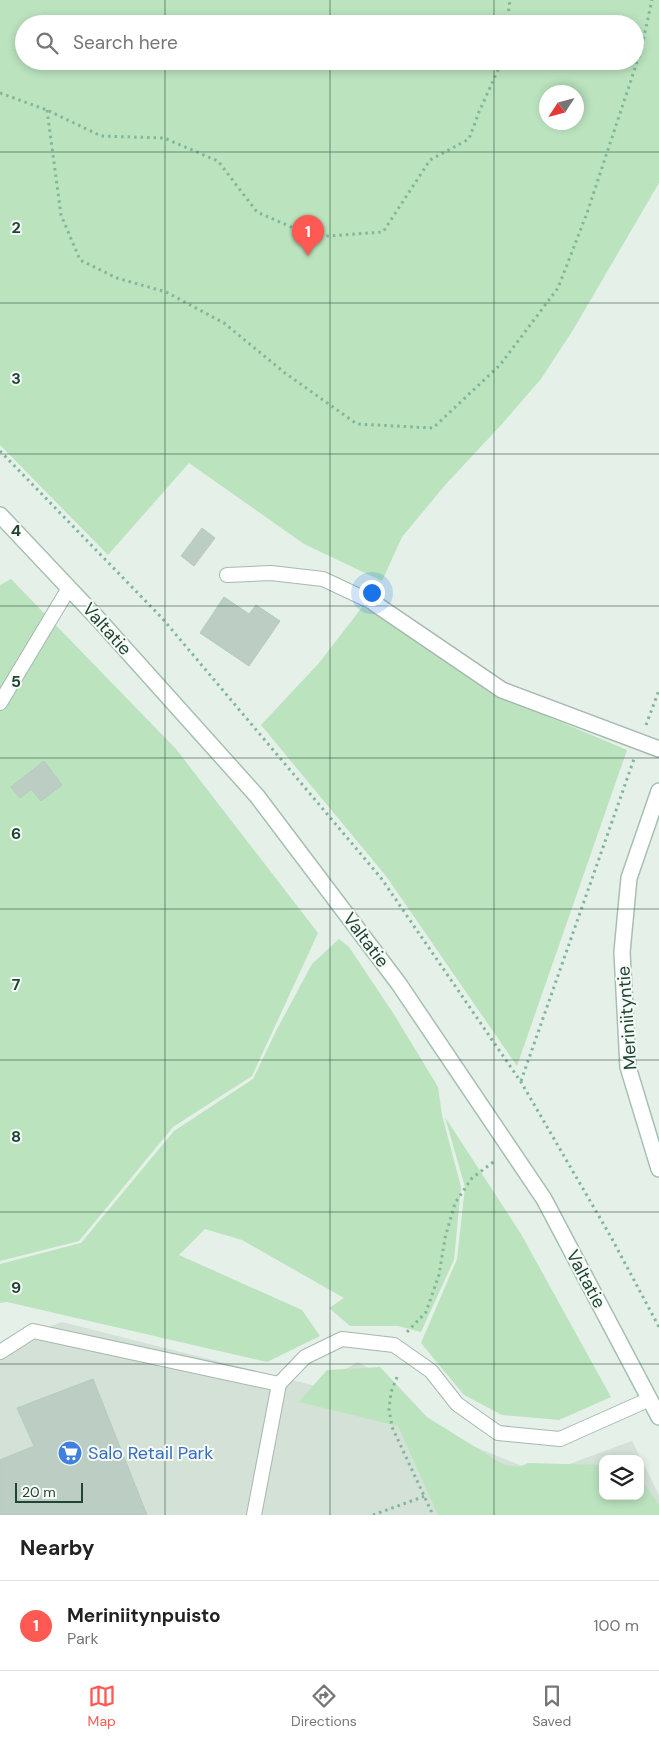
<!DOCTYPE html>
<html lang="en">
<head>
<meta charset="utf-8">
<style>
  body { margin:0; font-family:"DM Sans",sans-serif; background:#f2f2f2; color:#222 }
  .controls { position:absolute; right:15px; bottom:15px; display:grid; overflow:hidden; border-radius:10px; box-shadow:0 2px 8px #0003 }
  .controls button { width:45px; height:45px; display:grid; place-items:center; padding:0; border:0; border-bottom:1px solid #e0e0e0; background:#fff; color:#222; font:25px sans-serif }
  .compass { position:absolute; left:539px; top:85px; width:45px; height:45px; border-radius:50%; background:#fff; box-shadow:0 2px 8px #0003; rotate:234deg }
  .scale { position:absolute; left:15px; bottom:12px; width:68px; box-sizing:border-box; padding-left:5px; border:2px solid #214533; border-top:0; font-size:14px; line-height:18px; white-space:nowrap; color:#214533; -webkit-text-stroke:4px #f6fbf8; paint-order:stroke }
  .you { position:absolute; left:371px; top:592px; width:18px; height:18px; margin:-12px; border:4px solid #fff; border-radius:50%; background:#1a73e8; box-shadow:0 0 0 8px #1a73e833 }
  .badge { display:grid; place-items:center; width:32px; height:32px; border-radius:50%; background:#ff5954; color:#fff; font-size:16px; font-weight:700 }
  .pin { position:absolute; translate:-50% -41px; filter:drop-shadow(0 1px 2px #0008) }
  .pin::after { content:''; position:absolute; top:26px; width:18px; height:15px; background:inherit; clip-path:polygon(0 0,100% 0,50% 100%) }
  .list { margin:0; padding:0; list-style:none }
  h2 { display:flex; justify-content:space-between; align-items:center; height:65px; margin:0; padding:0 20px; font-size:21px }
  h2 small { font-size:16px; font-weight:400; color:#767676 }
  .list li { display:grid; grid-template-columns:32px 1fr auto; gap:15px; align-items:center; box-sizing:border-box; height:90px; padding:0 20px; border-top:1px solid #e0e0e0 }
  .list b { display:block; font-size:19px; white-space:nowrap }
  .list p { margin:0; font-size:16px; white-space:nowrap; color:#767676 }
  .list em { font-size:16px; font-style:normal; color:#767676 }
  .icon { flex:none; width:28px; height:28px; fill:none; stroke:currentColor; stroke-width:2; stroke-linecap:round; stroke-linejoin:round }
  .map { position:relative; flex:none; width:659px; height:1515px; overflow:hidden }
  .search { position:absolute; background:#fff; box-shadow:0 2px 8px #0003; left:15px; right:15px; top:15px; height:55px; display:flex; align-items:center; gap:12px; box-sizing:border-box; padding:0 18px; border-radius:28px; color:#767676; font-size:19px }
  .sheet { height:155px; background:#fff }
  nav { display:flex; justify-content:space-around; align-items:center; box-sizing:border-box; height:70px; border-top:1px solid #e0e0e0; background:#fff; font-size:14px; color:#767676 }
  nav a { display:grid; justify-items:center; gap:2px }
  nav .on { color:#ff5954 }
  .map>svg:first-child { display:block }
  .built { fill:#d3e1d7; fill-rule:evenodd }
  .green { fill:#bbe3be; fill-rule:evenodd }
  .building { fill:#bccec4; stroke:#b6cabe }
  .lines { fill:none; stroke-linecap:round; stroke-linejoin:round }
  .service-casing { stroke:#a6b9af; stroke-width:16 }
  .minor-casing { stroke:#a6b9af; stroke-width:18 }
  .secondary-casing { stroke:#a5c0b1; stroke-width:18 }
  .path { stroke:#81b79b; stroke-width:3; stroke-dasharray:2.5 4; stroke-linecap:butt }
  .service { stroke:#fff; stroke-width:14 }
  .minor { stroke:#fff; stroke-width:15 }
  .secondary { stroke:#fff; stroke-width:15 }
  .grid { fill:none; stroke:#214533; stroke-width:1; stroke-opacity:0.55 }
  .labels { text-anchor:middle; dominant-baseline:central; stroke-width:4; stroke-linejoin:round; paint-order:stroke }
  .street-label { font-size:18px; fill:#214533; stroke:#f6fbf8 }
  .shop-label { font-size:18px; fill:#366cbe; stroke:#f6fbf8; text-anchor:start }
  .grid-label { font-size:16px; text-anchor:middle; font-weight:bold; fill:#214533; stroke:#f6fbf8; stroke-width:4; stroke-linejoin:round; paint-order:stroke }
</style>
</head>
<body>
<div class="map">
<svg width="659" height="1515" viewBox="0 0 659 1515">
  <rect width="100%" height="100%" fill="#e5f0e9"/>
  <path class="built" d="M62 1322 316 1386 358 1362 395 1383 428 1428 542 1474 632 1441 659 1495V1515H0V1344ZM603 1459H640V1496H603Z"/>
  <g class="green">
    <path d="M0 0H659V183L573 330 541 379 502 424 446 484 402 537 382 581 304 544 189 463 108 555 0 445ZM24 24H635V61H24ZM546 92H576V122H546Z"/>
    <path d="M11 579 176 749 318 933 252 1076 173 1127 79 1241 0 1261V585Z"/>
    <path d="M363 606 506 699 627 750 517 1066 386 876 261 725 319 663Z"/>
    <path d="M339 939 349 947 395 1016 438 1087 442 1115 461 1187 454 1260 421 1332 398 1326H350L329 1308 344 1298 242 1240 205 1229 179 1255 302 1310 320 1336 267 1362 7 1302 0 1303V1264L81 1243 174 1131 253 1079 276 1031 312 964Z"/>
    <path d="M445 1117 521 1234 611 1397 559 1420 502 1415 464 1395 421 1343 457 1259 465 1187Z"/>
    <path d="M380 1367 427 1417 504 1465 519 1467 528 1463 603 1465V1496H640V1479L659 1504V1515H438L398 1426 299 1402 327 1370Z"/>
  </g>
  <g class="building">
    <path d="M202 528 215 538 194 566 181 556Z"/>
    <path d="M224 597 249 614 256 605 280 621 249 666 200 633Z"/>
    <path d="M44 761 62 785 41 801 31 789 20 798 11 787Z"/>
    <path d="M93 1379 147 1515H0V1460L34 1446 17 1408Z"/>
  </g>
  <g class="lines">
    <defs>
      <g id="service">
        <path d="M227 575 271 573 323 579 374 603"/>
        <path d="M0 703 69 588"/>
        <path d="M0 1352 33 1331 279 1384"/>
        <path d="M254 1515 279 1384 305 1357 342 1339 394 1345 431 1371 457 1404 498 1433 560 1439 650 1399"/>
      </g>
      <path id="minor" d="M374 603 502 690 659 749"/>
      <g id="secondary">
        <path d="M0 515 100 621 257 796 399 984 544 1199 659 1417"/>
        <path d="M659 791 629 878 622 952 628 1067 659 1169"/>
      </g>
    </defs>
    <use href="#service" class="service-casing"/>
    <use href="#minor" class="minor-casing"/>
    <use href="#secondary" class="secondary-casing"/>
    <g class="path">
      <path d="M507 24 510 0"/>
      <path d="M0 93 47 110 101 136 164 138 218 161 257 212 314 237 383 232 430 160 469 139 479 112 502 61"/>
      <path d="M47 110 61 215 80 260 117 278 166 292 224 323 285 373 357 424 433 428 500 365 558 288 587 213 641 50 652 0"/>
      <path d="M0 451 162 618 381 878 521 1082 611 1237 659 1327"/>
      <path d="M646 725 659 690"/>
      <path d="M521 1081 634 759"/>
      <path d="M407 1332 426 1312 439 1275 445 1238 455 1203 472 1178 496 1160"/>
      <path d="M397 1377 391 1392 389 1409 392 1427 433 1515"/>
      <path d="M373 1515 425 1496"/>
    </g>
    <use href="#service" class="service"/>
    <use href="#minor" class="minor"/>
    <use href="#secondary" class="secondary"/>
  </g>
  <path class="grid" d="M165 0V24M330 0V24M494 0V24M165 61V1515M330 61V1515M494 61V1515M0 152H659M0 303H659M0 454H659M0 606H659M0 758H659M0 909H659M0 1060H659M0 1212H659M0 1364H659"/>
  <defs>
    <symbol id="supermarket-disc" viewBox="-11 -11 22 22"><circle r="9.5" fill="#3f7fe0" stroke="#f6fbf8"/><path d="M-6-5.5h2.5l.6 2H6L4.5 2H-2.5L-4.4-4H-6ZM-1.5 3.2a1.3 1.3 0 1 0 .1 0ZM3 3.2a1.3 1.3 0 1 0 .1 0Z" fill="#fff"/></symbol>
  </defs>
  <g fill-rule="evenodd">
    <use href="#supermarket-disc" x="56" y="1439" width="28" height="28"/>
  </g>
  <g class="labels">
    <g class="street-label">
      <text transform="translate(107 629) rotate(48)">Valtatie</text>
      <text transform="translate(366 940) rotate(53)">Valtatie</text>
      <text transform="translate(627 1018) rotate(-94)">Meriniityntie</text>
      <text transform="translate(586 1279) rotate(62)">Valtatie</text>
    </g>
    <g class="shop-label">
      <text x="88" y="1453">Salo Retail Park</text>
    </g>
  </g>
  <g class="grid-label">
    <text x="16" y="233">2</text>
    <text x="16" y="384">3</text>
    <text x="16" y="536">4</text>
    <text x="16" y="687">5</text>
    <text x="16" y="839">6</text>
    <text x="16" y="990">7</text>
    <text x="16" y="1142">8</text>
    <text x="16" y="1293">9</text>
  </g>
</svg>
<div class="controls">
<button><svg class="icon" aria-label="layers" viewBox="0 0 24 24"><path d="M12 4l9 5-9 5-9-5zM3 14l9 5 9-5"/></svg></button>
</div>
<svg class="compass" viewBox="-18 -18 36 36"><path d="M0-13l5 13h-10z" fill="#e53935"/><path d="M0 13l5-13h-10z" fill="#767676"/></svg>
<div class="scale">20 m</div>
<div class="you"></div>
<div class="pin badge" style="left:308px;top:256px">1</div>
<div class="search"><svg class="icon" aria-label="search" viewBox="0 0 24 24"><circle cx="10" cy="10" r="6"/><path d="M15 15l6 6"/></svg>Search here</div>
</div>
<section class="sheet">
<h2>Nearby<small></small></h2>
<ul class="list">
<li><span class="badge">1</span><div><b>Meriniitynpuisto</b><p>Park</p></div><em>100 m</em></li>
</ul>
</section>
<nav>
<a class="on"><svg class="icon" aria-label="map" viewBox="0 0 24 24"><path d="M3 6l6-2 6 2 6-2v14l-6 2-6-2-6 2zM9 4v14M15 6v14"/></svg>Map</a>
<a><svg class="icon" aria-label="directions" viewBox="0 0 24 24"><path d="M12 3l9 9-9 9-9-9zM9 14v-3h6M13 9l2 2-2 2"/></svg>Directions</a>
<a><svg class="icon" aria-label="saved" viewBox="0 0 24 24"><path d="M7 4h10v16l-5-4-5 4z"/></svg>Saved</a>
</nav>
</body>
</html>
